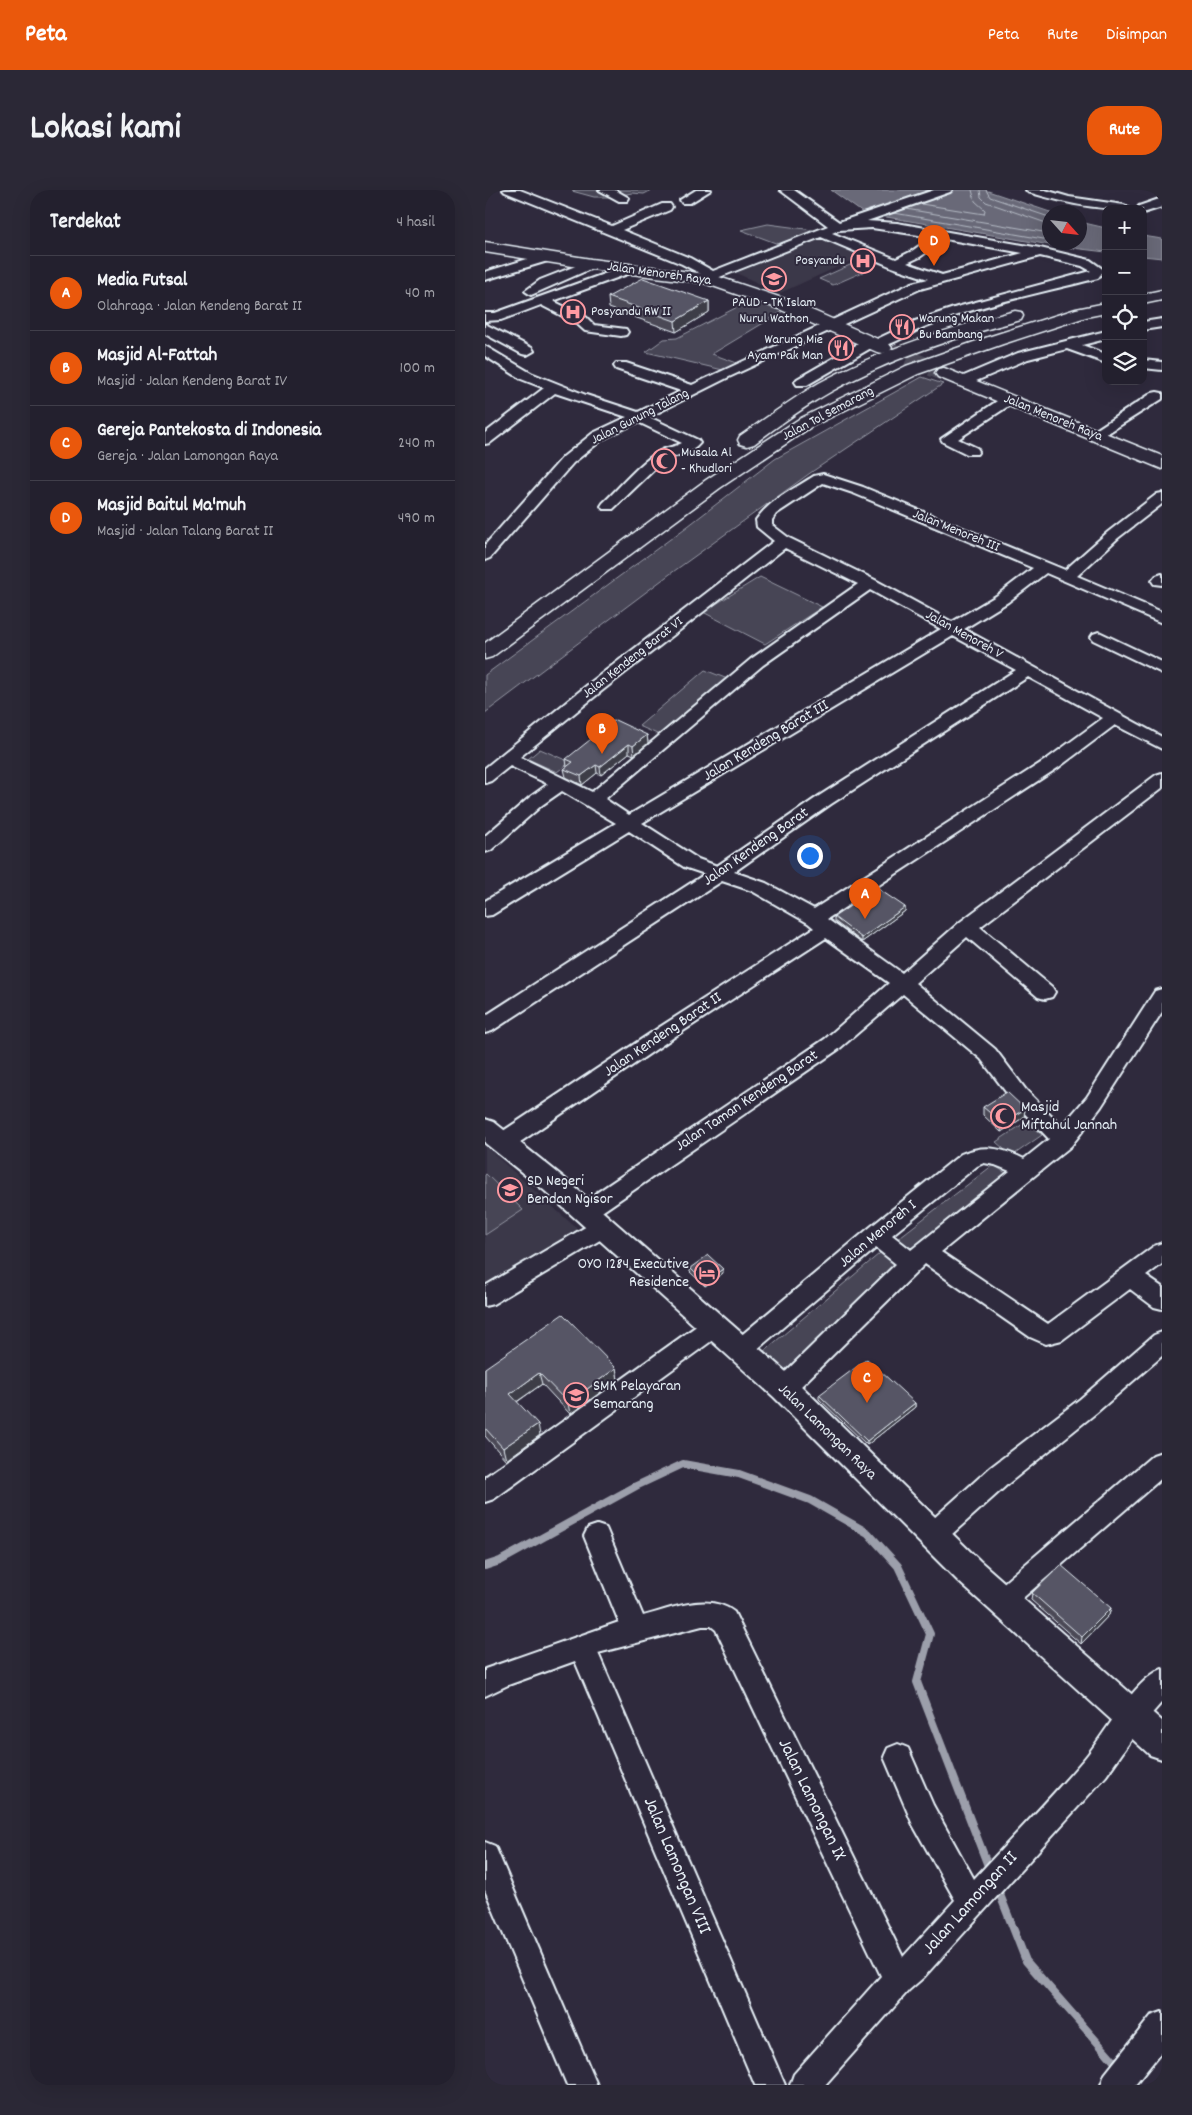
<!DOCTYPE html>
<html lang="id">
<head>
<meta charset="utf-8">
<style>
  body { margin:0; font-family:Dekko,sans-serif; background:#2b2836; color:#f1f3f6 }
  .controls { position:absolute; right:15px; top:15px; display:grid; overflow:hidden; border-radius:10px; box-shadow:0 5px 20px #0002 }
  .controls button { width:45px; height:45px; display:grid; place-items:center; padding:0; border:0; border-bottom:1px solid #403e4a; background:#23202e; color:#f1f3f6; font:25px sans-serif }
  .compass { position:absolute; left:557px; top:15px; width:45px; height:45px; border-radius:50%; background:#23202e; box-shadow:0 5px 20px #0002; rotate:117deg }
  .you { position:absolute; left:324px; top:665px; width:18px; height:18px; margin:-12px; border:4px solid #fff; border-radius:50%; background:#1a73e8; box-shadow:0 0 0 8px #1a73e833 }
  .badge { display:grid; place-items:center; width:32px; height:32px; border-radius:50%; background:#ea580c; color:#fff; font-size:16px; font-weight:700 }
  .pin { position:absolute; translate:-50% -41px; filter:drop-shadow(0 1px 2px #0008) }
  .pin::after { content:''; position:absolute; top:26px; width:18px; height:15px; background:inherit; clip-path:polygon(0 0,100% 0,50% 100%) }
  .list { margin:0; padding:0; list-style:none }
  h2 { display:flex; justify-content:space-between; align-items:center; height:65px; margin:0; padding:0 20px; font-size:21px }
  h2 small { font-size:16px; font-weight:400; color:#a3a3aa }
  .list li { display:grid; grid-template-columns:32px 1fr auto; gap:15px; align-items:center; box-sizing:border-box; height:75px; padding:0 20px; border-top:1px solid #403e4a }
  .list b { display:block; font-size:19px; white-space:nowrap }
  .list p { margin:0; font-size:16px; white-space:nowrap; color:#a3a3aa }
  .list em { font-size:16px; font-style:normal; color:#a3a3aa }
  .icon { flex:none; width:28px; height:28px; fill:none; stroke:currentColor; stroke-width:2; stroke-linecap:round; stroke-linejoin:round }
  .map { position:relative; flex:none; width:677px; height:1895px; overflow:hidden; border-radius:20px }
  header { display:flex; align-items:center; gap:30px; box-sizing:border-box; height:70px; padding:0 25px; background:#ea580c; color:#fff }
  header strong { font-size:24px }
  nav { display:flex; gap:28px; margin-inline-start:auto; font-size:18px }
  .intro { display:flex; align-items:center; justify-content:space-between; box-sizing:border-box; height:120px; padding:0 30px }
  h1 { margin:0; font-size:35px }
  .button { padding:12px 22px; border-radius:20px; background:#ea580c; color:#fff; font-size:18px; font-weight:700 }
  main { display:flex; gap:30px; padding:0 30px }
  aside { flex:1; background:#23202e; border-radius:20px; box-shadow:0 5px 20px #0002 }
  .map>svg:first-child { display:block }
  .built { fill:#3b3749 }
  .green { fill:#464455; stroke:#979aa6 }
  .water { fill:#696978; stroke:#9c9fab }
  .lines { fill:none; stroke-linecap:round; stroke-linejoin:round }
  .shore { stroke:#b5bbc5; stroke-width:1 }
  .stream { stroke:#9c9fab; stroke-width:8 }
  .secondary-tunnel { stroke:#4b4859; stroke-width:17; stroke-dasharray:17 9; stroke-linecap:butt }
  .minor-casing { stroke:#e8f1f8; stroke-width:4 }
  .tertiary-casing { stroke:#e8f1f8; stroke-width:4 }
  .secondary-casing { stroke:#e8f1f8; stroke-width:3 }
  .motorway-casing { stroke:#e8f1f8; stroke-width:3 }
  .minor { fill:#2f2a3d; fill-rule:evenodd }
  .tertiary { fill:#2f2a3d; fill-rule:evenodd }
  .secondary { fill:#2f2a3d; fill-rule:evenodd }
  .motorway { fill:#2f2a3d; fill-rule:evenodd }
  .wall { fill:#4b4957; stroke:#e8f1f8 }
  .shaded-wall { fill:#3d3c47; stroke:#e8f1f8 }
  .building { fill:#575565; stroke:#e8f1f8 }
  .labels { text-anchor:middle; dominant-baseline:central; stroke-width:4; stroke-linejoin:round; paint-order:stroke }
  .far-poi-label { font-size:14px; fill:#e8f1f8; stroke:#2f2a3d; text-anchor:start }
  .far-street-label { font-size:14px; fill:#e8f1f8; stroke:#2f2a3d }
  .street-label { font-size:16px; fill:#e8f1f8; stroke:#2f2a3d }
  .poi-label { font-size:16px; fill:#e8f1f8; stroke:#2f2a3d; text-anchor:start }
  .near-street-label { font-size:19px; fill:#e8f1f8; stroke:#2f2a3d }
</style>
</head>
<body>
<header>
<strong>Peta</strong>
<nav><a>Peta</a><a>Rute</a><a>Disimpan</a></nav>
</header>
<div class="intro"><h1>Lokasi kami</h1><a class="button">Rute</a></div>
<main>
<aside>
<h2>Terdekat<small>4 hasil</small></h2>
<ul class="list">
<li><span class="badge">A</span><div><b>Media Futsal</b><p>Olahraga · Jalan Kendeng Barat II</p></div><em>40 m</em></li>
<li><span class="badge">B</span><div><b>Masjid Al-Fattah</b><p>Masjid · Jalan Kendeng Barat IV</p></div><em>100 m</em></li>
<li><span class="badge">C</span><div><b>Gereja Pantekosta di Indonesia</b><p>Gereja · Jalan Lamongan Raya</p></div><em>240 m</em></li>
<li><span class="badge">D</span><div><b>Masjid Baitul Ma'muh</b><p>Masjid · Jalan Talang Barat II</p></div><em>490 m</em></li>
</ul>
</aside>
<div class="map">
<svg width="677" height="1895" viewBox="0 0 677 1895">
  <rect width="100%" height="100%" fill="#2f2a3d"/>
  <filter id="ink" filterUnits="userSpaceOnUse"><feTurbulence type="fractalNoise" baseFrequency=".02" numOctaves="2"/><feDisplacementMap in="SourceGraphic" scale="10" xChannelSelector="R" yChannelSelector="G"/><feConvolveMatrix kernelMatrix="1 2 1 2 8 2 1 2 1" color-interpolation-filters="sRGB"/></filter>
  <g filter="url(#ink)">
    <g class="built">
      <path d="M337 45 379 65 295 103 251 83Z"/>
      <path d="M0 956 98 1044 0 1103Z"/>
    </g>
    <g class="green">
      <path d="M91 0H167L159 4 147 3 125 7H109L87 1Z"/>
      <path d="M283 34 328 40 296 55 256 40Z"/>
      <path d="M365 75 380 81 348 95 334 89Z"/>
      <path d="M268 109 300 120 227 164 252 173 238 180 161 162 179 149 192 148Z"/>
      <path d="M437 187 458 194 328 281 185 384 0 523V485L203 336 290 269Z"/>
      <path d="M275 387 337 417 280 454 218 422Z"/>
      <path d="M220 480 245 490 179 547 154 536Z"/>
      <path d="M55 559 85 572 72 582 43 569Z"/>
      <path d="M541 932 557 945 527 966 511 952Z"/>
      <path d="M508 975 526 986 305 1187 278 1162 407 1053Z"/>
      <path d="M1 984 38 1020 0 1045V985Z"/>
    </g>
    <g class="water">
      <path d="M346 0H500L565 22 564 52H594L595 32 621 38V62L571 56 378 23Z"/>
      <path d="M658 46 677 49V68L658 66Z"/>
    </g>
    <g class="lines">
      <g class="shore">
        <path d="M495 0 496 7 501 12 564 34"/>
        <path d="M501 0 505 7 564 27"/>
        <path d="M436 14 499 24 500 20 490 11 487 0"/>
        <path d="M421 19 564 43"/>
        <path d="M409 23 564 50"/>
      </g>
      <g class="stream">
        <path d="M0 1376 15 1371 151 1296 198 1274 254 1284 325 1310 383 1343 413 1376 445 1444 432 1492 505 1681"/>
        <path d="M512 1697 541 1771 635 1878"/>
      </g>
      <path class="secondary-tunnel" d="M398 158 459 183"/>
      <defs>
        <g id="minor">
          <path d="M18 0H35L127 36 177 14H185L187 17 185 20 137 40 205 68 228 81 343 36 295 0H309L354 32 449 0H467L465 2 382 31 412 33 555 58 605 70 619 80 613 88C556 103 493 115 439 137 427 142 398 161 386 158L322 195H312L310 192 312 189 380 150H390L430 131 472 117 606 81 597 76 555 66 435 99 244 187 164 227 213 250 215 253C206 265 189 264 177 272L128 319H118L116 316 118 313C136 296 154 273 175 261 182 257 190 257 197 253L153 232 118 249 88 273 5 368 0 370V355L78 267 108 243 142 227 70 203 5 253 0 254V243L59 198 36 189 0 166V156L46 183 101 205 153 222 196 201 131 179 129 176 131 173H141L207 195 427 93 443 89 407 77 336 47 222 92 216 88 218 85 197 74 20 2ZM387 38 447 47 427 61 411 69 347 43 354 40ZM460 49 538 63 457 85 422 73 435 67Z"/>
          <path d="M114 0H130L144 8 142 11H134Z"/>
          <path d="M211 0H226L205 13H197L195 10Z"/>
          <path d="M541 0H560L584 7 639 15 645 19C606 19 581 13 543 2Z"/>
          <path d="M677 8V17L658 23V19H652L654 16Z"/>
          <path d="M62 63 68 67 66 70 0 90V82Z"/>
          <path d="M106 70 112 74 110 77 46 105 40 101 55 90Z"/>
          <path d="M144 75 150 79 148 82 68 111 101 127 109 135 141 139 143 142 141 145 136 146 100 141 91 133 56 115 16 130 0 131V123H10Z"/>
          <path d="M677 129V137L658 140V132Z"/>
          <path d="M0 134 47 158 49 161 42 165 37 164 0 144Z"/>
          <path d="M621 141V149L597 155 621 164V173L582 159 543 169 484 194 479 195 472 191 474 188 533 163Z"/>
          <path d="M658 170 677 172V180L658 178Z"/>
          <path d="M672 202 677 203V209L615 248H605L603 245 667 203Z"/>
          <path d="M523 206 530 210 528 213 473 249 492 258 494 261 492 264H482L458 252 456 249 518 207Z"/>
          <path d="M338 284 378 297 580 380 623 342 672 304 677 303V314L633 348 592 386 677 422V433L561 383 523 412 479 439 677 547V559L630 535 574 577 342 729 417 783 475 732 671 585 677 583V598L495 737 567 797 570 802 567 807 560 809 553 807 482 747 430 793 510 859 541 900 577 936 602 907 670 801 677 799V822L616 917 586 956 456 1062 563 1134 669 1056 677 1053V1074L661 1086 677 1097V1119L669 1117 645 1099 577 1150 561 1154 545 1147 440 1074 307 1205 299 1208 291 1205 287 1198 291 1191 411 1074 391 1058 263 1167 255 1170 247 1167 243 1160 247 1153 383 1039 476 964C500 954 517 958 539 969L564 949 527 910 496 869 418 804 354 859 108 1028 100 1031 92 1028 89 1022 92 1016 340 849 404 793 341 748 189 847 25 959 17 961 9 959 6 953 9 947 175 837 329 738 323 733 267 701 237 691 7 841 0 843V826L220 684 199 677 144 641 7 725 0 726V711L131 633 77 601 57 615 6 660 0 662V646L45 607 63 594 25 576 6 591 0 593V578L106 492 289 351 272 337 271 330C285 310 309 299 329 286ZM338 293 368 303 548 378 511 406 467 432 390 390 304 348 287 335V330L291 324ZM300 358 373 394 266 469 107 602 35 567 118 500ZM385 400 456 439 144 625 120 609 278 475ZM468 446 531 480 334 606 232 676 213 669 157 633ZM543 487 618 528 562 569 329 719 281 693 249 682 346 614ZM499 973 510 975 525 981 426 1060 407 1045 492 976Z"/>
          <path d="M677 384V395L669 394 667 391 671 386Z"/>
          <path d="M614 442 677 472V483L608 450 606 447 608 444Z"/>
          <path d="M117 1029 125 1032 128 1038 125 1044 8 1114 0 1116V1096L109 1032Z"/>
          <path d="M228 1127 236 1130 240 1137 236 1144 9 1309 0 1312V1287L220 1130Z"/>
          <path d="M677 1142V1166L611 1223 524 1293 456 1354 447 1357 438 1354 434 1346 438 1338 506 1277 595 1209 669 1145Z"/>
          <path d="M677 1262V1288L525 1419 516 1423 507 1419 503 1411 507 1403 668 1265Z"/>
          <path d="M112 1335 121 1338 158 1426C186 1419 223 1402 249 1422L418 1767 470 1710 428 1635 399 1567 403 1558 413 1554 423 1558 448 1615 489 1689C526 1649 565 1609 600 1568 620 1544 649 1490 677 1479V1512L656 1536 621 1586 439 1787 424 1800 340 1895H305L309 1884 396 1786 231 1440 226 1436H217L113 1463 300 1895H270L90 1471 23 1495 0 1506V1479L134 1432 99 1346 103 1338Z"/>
          <path d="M0 1652 10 1656 112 1895H82L0 1700Z"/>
          <path d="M677 1822V1861L650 1895H616L620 1884 666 1826Z"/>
        </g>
        <path id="tertiary" d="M0 929 9 932 78 987 309 1189 495 1371 677 1531V1569L665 1565 473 1391 289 1207 60 1001 0 953Z"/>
        <g id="secondary">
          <path d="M0 52 106 69 228 85 306 111 404 154 407 158 404 162 398 163 392 162 294 119 219 93 106 79 0 62Z"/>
          <path d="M459 178 677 266V279L453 187 450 183 453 179Z"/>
        </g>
        <g id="motorway">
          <path d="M677 100V110L658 114V104Z"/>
          <path d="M621 113V123L601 127 518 154 433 184 326 237 235 298 7 467 0 469V453L221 290 314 229 421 176 506 146 591 119Z"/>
          <path d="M530 121 536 122 538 126 536 130C471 147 406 168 347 201 320 216 294 235 269 254L262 256 255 254 253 250 255 246C281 228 307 209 334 193 395 160 463 138 530 121Z"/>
        </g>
      </defs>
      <use href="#minor" class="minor-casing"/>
      <use href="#tertiary" class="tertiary-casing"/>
      <use href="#secondary" class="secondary-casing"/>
      <use href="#motorway" class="motorway-casing"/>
      <use href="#minor" class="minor"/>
      <use href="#tertiary" class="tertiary"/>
      <use href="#secondary" class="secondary"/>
      <use href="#motorway" class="motorway"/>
    </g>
    <g class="wall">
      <path d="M123 107 224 111V122L191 142 124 118Z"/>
      <path d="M162 545 163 553 149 565 144 563 116 585 112 583 97 595 81 587 79 579 82 577 81 569Z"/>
      <path d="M420 717V721L377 752 349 731V727Z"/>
      <path d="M498 917 540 919 539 927 516 942 498 925Z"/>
      <path d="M205 1078 238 1083 220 1096 205 1082Z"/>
      <path d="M0 1178H131L133 1190 85 1224 57 1194 32 1212 55 1245 21 1270 0 1246Z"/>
      <path d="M334 1205 430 1213V1217L382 1255 334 1209Z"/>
      <path d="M547 1403 626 1418 624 1425 596 1454 546 1410Z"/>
    </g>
    <g class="shaded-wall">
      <path d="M224 111V122L191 142 190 131Z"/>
      <path d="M162 545 163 553 149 565 148 556Z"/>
      <path d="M144 554V563L116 585 115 577Z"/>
      <path d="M111 575 112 583 97 595 96 586Z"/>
      <path d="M420 717V721L377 752V748Z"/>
      <path d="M540 919 539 927 516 942 517 933Z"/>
      <path d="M238 1079V1083L220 1096 219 1092Z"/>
      <path d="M131 1178 133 1190 85 1224 83 1213Z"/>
      <path d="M54 1183 57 1194 27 1215 25 1204Z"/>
      <path d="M430 1213V1217L382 1255V1251Z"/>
      <path d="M53 1234 55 1245 21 1270 18 1258Z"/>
      <path d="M626 1418 624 1425 596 1454 597 1447Z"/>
    </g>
    <g class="building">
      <path d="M158 88 224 111 190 131 123 107Z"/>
      <path d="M130 530 162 545 148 556 144 554 115 577 111 575 96 586 79 579 88 572 81 569Z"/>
      <path d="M392 698 420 717 377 748 349 727Z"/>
      <path d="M522 902 540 919 517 933 498 917Z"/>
      <path d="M223 1065 238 1079 219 1092 205 1078Z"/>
      <path d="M78 1124 131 1178 83 1213 54 1183 25 1204 53 1234 18 1258 0 1238V1178Z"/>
      <path d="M382 1169 430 1213 382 1251 334 1205Z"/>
      <path d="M576 1375 626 1418 597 1447 547 1403Z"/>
    </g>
  </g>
  <defs>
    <symbol id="hospital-ring" viewBox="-11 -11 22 22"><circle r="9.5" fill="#2f2a3d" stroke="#ff9aa2" stroke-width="1.5"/><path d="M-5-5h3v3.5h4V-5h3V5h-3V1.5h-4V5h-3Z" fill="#ff9aa2"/></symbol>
    <symbol id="school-ring" viewBox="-11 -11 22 22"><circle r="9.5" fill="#2f2a3d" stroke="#ff9aa2" stroke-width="1.5"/><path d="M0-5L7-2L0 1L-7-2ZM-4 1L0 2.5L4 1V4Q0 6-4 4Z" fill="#ff9aa2"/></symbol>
    <symbol id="restaurant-ring" viewBox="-11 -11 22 22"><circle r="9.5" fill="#2f2a3d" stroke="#ff9aa2" stroke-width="1.5"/><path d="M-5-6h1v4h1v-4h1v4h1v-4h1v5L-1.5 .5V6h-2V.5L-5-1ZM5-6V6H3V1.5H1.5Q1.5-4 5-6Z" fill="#ff9aa2"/></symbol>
    <symbol id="mosque-ring" viewBox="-11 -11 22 22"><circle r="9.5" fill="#2f2a3d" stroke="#ff9aa2" stroke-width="1.5"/><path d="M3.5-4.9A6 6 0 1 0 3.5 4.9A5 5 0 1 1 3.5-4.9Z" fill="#ff9aa2"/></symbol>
    <symbol id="hotel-ring" viewBox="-11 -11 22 22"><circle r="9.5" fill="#2f2a3d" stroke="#ff9aa2" stroke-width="1.5"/><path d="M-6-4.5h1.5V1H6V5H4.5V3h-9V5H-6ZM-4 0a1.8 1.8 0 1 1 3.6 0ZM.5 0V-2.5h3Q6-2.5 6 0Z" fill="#ff9aa2"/></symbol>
  </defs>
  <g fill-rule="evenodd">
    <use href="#hospital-ring" x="364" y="57" width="28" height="28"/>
    <use href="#school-ring" x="275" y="75" width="28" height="28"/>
    <use href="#hospital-ring" x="74" y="108" width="28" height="28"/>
    <use href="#restaurant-ring" x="403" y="123" width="28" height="28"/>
    <use href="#restaurant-ring" x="342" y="144" width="28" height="28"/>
    <use href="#mosque-ring" x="165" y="257" width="28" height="28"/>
    <use href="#mosque-ring" x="504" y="912" width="28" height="28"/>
    <use href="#school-ring" x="11" y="986" width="28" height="28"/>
    <use href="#hotel-ring" x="208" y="1069" width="28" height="28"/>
    <use href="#school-ring" x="77" y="1191" width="28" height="28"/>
  </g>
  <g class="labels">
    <g class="far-poi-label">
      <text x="360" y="71" text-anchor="end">Posyandu</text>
      <text x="289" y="113" text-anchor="middle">PAUD - TK Islam<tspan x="289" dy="16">Nurul Wathon</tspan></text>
      <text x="106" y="122">Posyandu RW II</text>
      <text x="434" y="129">Warung Makan<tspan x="434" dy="16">Bu Bambang</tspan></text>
      <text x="338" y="150" text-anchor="end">Warung Mie<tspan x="338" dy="16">Ayam Pak Man</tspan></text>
      <text x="196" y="263">Musala Al<tspan x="196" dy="16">- Khudlori</tspan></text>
    </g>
    <g class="far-street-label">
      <text transform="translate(174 84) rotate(8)">Jalan Menoreh Raya</text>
      <text transform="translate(343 224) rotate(-28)">Jalan Tol Semarang</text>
      <text transform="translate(155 227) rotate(-27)">Jalan Gunung Talang</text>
      <text transform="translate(568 228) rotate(22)">Jalan Menoreh Raya</text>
      <text transform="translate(471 341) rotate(22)">Jalan Menoreh III</text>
      <text transform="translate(479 445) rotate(29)">Jalan Menoreh V</text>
      <text transform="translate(148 468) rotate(-38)">Jalan Kendeng Barat VI</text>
    </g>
    <g class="street-label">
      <text transform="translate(281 551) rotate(-31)">Jalan Kendeng Barat III</text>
      <text transform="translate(271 657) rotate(-35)">Jalan Kendeng Barat</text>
      <text transform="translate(178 845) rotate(-34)">Jalan Kendeng Barat II</text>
      <text transform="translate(262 911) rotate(-34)">Jalan Taman Kendeng Barat</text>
      <text transform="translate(393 1044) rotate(-40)">Jalan Menoreh I</text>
      <text transform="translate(342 1242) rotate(44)">Jalan Lamongan Raya</text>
    </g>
    <g class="poi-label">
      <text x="536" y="917">Masjid<tspan x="536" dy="18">Miftahul Jannah</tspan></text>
      <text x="42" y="991">SD Negeri<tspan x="42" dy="18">Bendan Ngisor</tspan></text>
      <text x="204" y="1074" text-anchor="end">OYO 1284 Executive<tspan x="204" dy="18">Residence</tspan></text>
      <text x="108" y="1196">SMK Pelayaran<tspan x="108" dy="18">Semarang</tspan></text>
    </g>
    <g class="near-street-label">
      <text transform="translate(326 1610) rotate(64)">Jalan Lamongan IX</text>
      <text transform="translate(191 1676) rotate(67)">Jalan Lamongan VIII</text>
      <text transform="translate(486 1714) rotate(-48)">Jalan Lamongan II</text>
    </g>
  </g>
</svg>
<div class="controls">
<button>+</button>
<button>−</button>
<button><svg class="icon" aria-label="locate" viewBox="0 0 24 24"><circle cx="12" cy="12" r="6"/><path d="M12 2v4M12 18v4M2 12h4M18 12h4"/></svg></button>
<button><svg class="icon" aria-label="layers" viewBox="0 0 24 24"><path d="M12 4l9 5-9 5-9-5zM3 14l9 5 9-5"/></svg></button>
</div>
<svg class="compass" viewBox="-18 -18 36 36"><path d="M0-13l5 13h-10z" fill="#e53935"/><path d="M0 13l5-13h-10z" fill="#a3a3aa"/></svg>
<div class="you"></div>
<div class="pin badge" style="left:380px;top:729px">A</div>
<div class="pin badge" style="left:117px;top:564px">B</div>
<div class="pin badge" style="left:382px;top:1213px">C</div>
<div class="pin badge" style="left:449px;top:76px">D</div>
</div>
</main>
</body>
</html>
